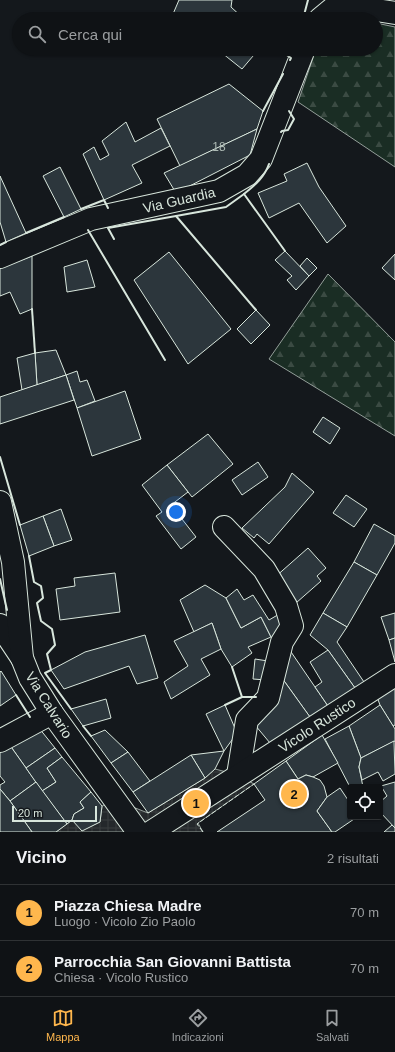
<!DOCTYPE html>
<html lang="it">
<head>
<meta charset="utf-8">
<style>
  body { margin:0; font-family:Arial,sans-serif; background:#181b1e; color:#f1f3f6 }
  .controls { position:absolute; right:12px; bottom:12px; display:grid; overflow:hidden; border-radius:4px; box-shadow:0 1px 3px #0004 }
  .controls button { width:36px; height:36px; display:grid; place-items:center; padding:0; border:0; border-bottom:1px solid #2f3234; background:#0f1215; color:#f1f3f6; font:20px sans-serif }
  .scale { position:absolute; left:12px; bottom:10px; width:85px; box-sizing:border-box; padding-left:4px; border:2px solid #d8e6dc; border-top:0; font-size:11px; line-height:14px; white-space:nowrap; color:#d8e6dc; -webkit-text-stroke:3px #14181c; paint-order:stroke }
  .you { position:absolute; left:176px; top:512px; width:14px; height:14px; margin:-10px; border:3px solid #fff; border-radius:50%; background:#1a73e8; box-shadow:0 0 0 6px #1a73e833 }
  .badge { display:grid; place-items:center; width:26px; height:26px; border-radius:50%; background:#ffb74d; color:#111; font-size:13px; font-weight:700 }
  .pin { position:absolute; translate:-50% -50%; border:2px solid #fff; box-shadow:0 1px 4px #0006 }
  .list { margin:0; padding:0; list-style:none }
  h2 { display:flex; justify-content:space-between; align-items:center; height:52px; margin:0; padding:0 16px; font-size:17px }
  h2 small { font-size:13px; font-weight:400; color:#9b9ea0 }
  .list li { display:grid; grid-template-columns:26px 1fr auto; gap:12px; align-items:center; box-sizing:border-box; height:56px; padding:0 16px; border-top:1px solid #2f3234 }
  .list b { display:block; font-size:15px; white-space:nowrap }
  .list p { margin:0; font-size:13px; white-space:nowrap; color:#9b9ea0 }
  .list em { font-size:13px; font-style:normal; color:#9b9ea0 }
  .icon { flex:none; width:22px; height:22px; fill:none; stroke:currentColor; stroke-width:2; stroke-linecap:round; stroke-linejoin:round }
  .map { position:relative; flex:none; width:395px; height:832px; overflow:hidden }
  .search { position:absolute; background:#0f1215; box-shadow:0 1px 3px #0004; left:12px; right:12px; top:12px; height:44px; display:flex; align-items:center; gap:10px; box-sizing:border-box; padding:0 14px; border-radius:22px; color:#9b9ea0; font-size:15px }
  .sheet { height:164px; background:#0f1215 }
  nav { display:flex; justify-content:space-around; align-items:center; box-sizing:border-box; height:56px; border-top:1px solid #2f3234; background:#0f1215; font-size:11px; color:#9b9ea0 }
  nav a { display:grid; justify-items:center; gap:2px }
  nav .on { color:#ffb74d }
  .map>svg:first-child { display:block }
  .forest { fill:url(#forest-firs); stroke:#939e99 }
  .plaza { fill:url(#plaza-grid); stroke:#939e99 }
  .building { fill:#2c363c; stroke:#d8e6dc }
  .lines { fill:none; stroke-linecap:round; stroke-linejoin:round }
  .minor-casing { stroke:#d8e6dc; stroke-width:24 }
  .major-casing { stroke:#d8e6dc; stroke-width:24 }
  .minor { stroke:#14181c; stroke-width:22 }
  .major { stroke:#14181c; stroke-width:22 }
  .fence { stroke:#d8e6dc; stroke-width:1; stroke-dasharray:5 2; stroke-linecap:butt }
  .wall { stroke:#d8e6dc; stroke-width:2 }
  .labels { text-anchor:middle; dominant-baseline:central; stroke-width:3; stroke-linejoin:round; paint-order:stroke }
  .number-label { font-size:12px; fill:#adbab4 }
  .street-label { font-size:14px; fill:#d8e6dc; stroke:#14181c }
</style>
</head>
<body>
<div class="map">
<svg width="395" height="832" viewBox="0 0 395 832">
  <defs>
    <pattern id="forest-firs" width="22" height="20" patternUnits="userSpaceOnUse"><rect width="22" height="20" fill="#1a2d24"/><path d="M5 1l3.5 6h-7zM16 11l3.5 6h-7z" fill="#3b4b43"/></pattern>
    <pattern id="plaza-grid" width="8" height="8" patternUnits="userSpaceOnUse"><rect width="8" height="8" fill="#24282b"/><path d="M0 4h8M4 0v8" fill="none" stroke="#393d3f"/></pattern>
  </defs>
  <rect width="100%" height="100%" fill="#14181c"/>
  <g class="forest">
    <path d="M376 23 395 27V167L298 102 316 49H376Z"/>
    <path d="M328 274 395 342V436L269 359Z"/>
  </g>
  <path class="plaza" d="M215 769 238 775 254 784 198 823 203 832H56L72 820 91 826 100 822 102 806 115 800 148 813 205 778Z"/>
  <g class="building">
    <path d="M179 0H232L231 7 244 19H184L173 14Z"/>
    <path d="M217 49H259L242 69Z"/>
    <path d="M229 84 263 111 257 129 180 166 157 119Z"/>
    <path d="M126 122 135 142 161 128 170 146 132 165 142 183 104 200 83 154 94 147 100 160 109 155 102 141Z"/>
    <path d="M257 129 250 155 176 193 164 173Z"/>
    <path d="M307 163 319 187 346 226 327 243 299 203 269 218 258 193 287 181 284 174Z"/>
    <path d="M60 167 81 209 64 217 43 176Z"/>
    <path d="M0 176 26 233 6 242 0 222Z"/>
    <path d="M285 251 309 276 296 290 287 280 292 276 275 260Z"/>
    <path d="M169 252 231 329 188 364 134 280Z"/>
    <path d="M395 254V280L382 268Z"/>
    <path d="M32 256V309L20 314 10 292 0 296V268Z"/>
    <path d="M307 258 317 268 309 276 300 266Z"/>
    <path d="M87 260 95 287 67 292 64 267Z"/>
    <path d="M256 310 270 325 251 344 237 329Z"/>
    <path d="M56 350 66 375 37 385 35 353Z"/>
    <path d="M35 353 37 385 22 390 17 358Z"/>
    <path d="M77 371 80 382 87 380 95 401 77 408 66 375Z"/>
    <path d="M66 375 74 400 0 424V397Z"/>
    <path d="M125 391 141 439 92 456 77 408Z"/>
    <path d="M323 417 340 428 330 444 313 432Z"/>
    <path d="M208 434 233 464 192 497 167 465Z"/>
    <path d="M258 462 268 477 242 495 232 480Z"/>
    <path d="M167 465 188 492 171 505 196 537 181 549 156 516 162 512 142 485Z"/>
    <path d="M292 473 314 492 269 544 257 534 254 538 242 528 285 487Z"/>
    <path d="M346 495 367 509 354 527 333 513Z"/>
    <path d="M61 509 72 540 54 546 43 516Z"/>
    <path d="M43 516 54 546 29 556 20 525Z"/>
    <path d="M374 524 395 536V543L377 575 354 562Z"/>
    <path d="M308 548 326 568 317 576 321 581 296 603 274 578Z"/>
    <path d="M354 562 377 575 347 627 323 613Z"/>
    <path d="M115 573 120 612 60 620 56 589 75 586 74 578Z"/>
    <path d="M205 585 226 598 241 628 261 617 271 637 248 647 252 653 232 667 221 649 212 623 194 632 180 600Z"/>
    <path d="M237 589 244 600 253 595 269 620 281 613 282 629 278 640 271 637 261 617 241 628 226 598Z"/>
    <path d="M323 613 347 627 337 642 364 682 355 688 328 650 310 635Z"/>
    <path d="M395 613V638L389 640 381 617Z"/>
    <path d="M212 623 221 649 201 659 210 675 171 699 164 682 188 666 174 641Z"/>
    <path d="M145 635 158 678 137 684 129 666 64 689 51 670 85 652Z"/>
    <path d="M395 638V662L389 640Z"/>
    <path d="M289 649 328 706 310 717 282 678Z"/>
    <path d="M328 650 355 688 328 706 315 687 322 682 310 662Z"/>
    <path d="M255 659 268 661 266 680 253 679Z"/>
    <path d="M1 671 16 695 0 706V672Z"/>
    <path d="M282 678 310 717 270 743 255 725Z"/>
    <path d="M395 684V725L393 726 380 705 377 697Z"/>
    <path d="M106 699 111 718 83 726 71 709Z"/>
    <path d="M225 705 237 733 224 751 206 714Z"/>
    <path d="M380 705 395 729V741L361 758 349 726Z"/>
    <path d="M349 726 361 758 359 767 363 787H350L325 739Z"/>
    <path d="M39 728 55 748 26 768 9 744Z"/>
    <path d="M105 730 128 752 111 763 91 736Z"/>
    <path d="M322 735 338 763 313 777 306 775 298 779 286 761Z"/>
    <path d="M394 741 395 774 383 781 378 772 362 780 359 767 361 758Z"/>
    <path d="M9 744 36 782 10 801 0 789V785L5 782 0 776V749Z"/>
    <path d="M55 748 62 757 47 768 56 782 42 791 26 768Z"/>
    <path d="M224 751 215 769 205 778 191 755Z"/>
    <path d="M128 752 150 781 133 792 111 763Z"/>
    <path d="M191 755 205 778 148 813 133 792Z"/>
    <path d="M62 757 91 792 80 802 84 808 74 814 72 820 67 824 42 791 56 782 47 768Z"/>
    <path d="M286 761 298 779 306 775 313 777 320 780 324 786 327 797 317 811 332 832H217L265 800 254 784Z"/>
    <path d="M36 782 67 824 56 832H32L10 801Z"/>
    <path d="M395 782V828L380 812V802L387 796 381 786Z"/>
    <path d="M340 788 350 803V817H357L335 832H332L317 811 327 797Z"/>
    <path d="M0 789 10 801 32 832H0Z"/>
    <path d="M91 792 102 806 100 822 82 831 72 820 74 814 84 808 80 802Z"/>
    <path d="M392 825 395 828V832H384Z"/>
  </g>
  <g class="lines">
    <defs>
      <g id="minor">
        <path d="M320 19 338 4 395 13"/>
        <path d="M0 257 91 219 219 191 247 175 261 159 304 49"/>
        <path d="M224 527 264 569 286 606 292 626 282 642 268 698 247 720 238 775"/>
        <path d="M0 625 22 658"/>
        <path d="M0 741 52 713"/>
        <path d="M151 832 395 675"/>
      </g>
      <path id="major" d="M0 502 13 562 22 658 30 678 52 713 138 832"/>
    </defs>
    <use href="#minor" class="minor-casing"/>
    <use href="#major" class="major-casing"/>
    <use href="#minor" class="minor"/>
    <use href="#major" class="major"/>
    <path class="fence" d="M203 832 197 824 254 784"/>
    <g class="wall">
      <path d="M303 19 308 0"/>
      <path d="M282 49 281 51 291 58 290 60"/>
      <path d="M263 111 283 74"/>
      <path d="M281 132 282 131 288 130 294 119 289 111"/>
      <path d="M244 194C255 185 264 178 269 164"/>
      <path d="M81 209 104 200 108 208"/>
      <path d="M176 216 226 207 244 194 285 251"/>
      <path d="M88 230 165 360"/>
      <path d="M26 233 64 217"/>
      <path d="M114 239 108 228 176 216 256 310"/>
      <path d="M0 245 6 242"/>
      <path d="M32 309 35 353"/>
      <path d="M0 457 20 525"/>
      <path d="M29 556 34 582 41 586 43 598 37 603 41 621 52 629 55 645 47 654 51 670 45 673 71 709"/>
      <path d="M0 579 7 610"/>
      <path d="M16 695 30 717"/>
      <path d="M242 697H256"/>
      <path d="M225 705 242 697 232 667"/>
      <path d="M83 726 91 736"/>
    </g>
  </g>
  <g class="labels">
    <g class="number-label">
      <text x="219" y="147">18</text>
    </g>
    <g class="street-label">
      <text transform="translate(179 200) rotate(-13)">Via Guardia</text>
      <text transform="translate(49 705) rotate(58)">Via Calvario</text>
      <text transform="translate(317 725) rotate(-33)">Vicolo Rustico</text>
    </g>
  </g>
</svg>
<div class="controls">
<button><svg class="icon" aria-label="locate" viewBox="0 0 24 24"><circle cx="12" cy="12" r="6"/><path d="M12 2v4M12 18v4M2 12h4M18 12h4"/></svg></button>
</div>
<div class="scale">20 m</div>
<div class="you"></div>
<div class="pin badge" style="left:196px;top:803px">1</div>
<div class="pin badge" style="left:294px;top:794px">2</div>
<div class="search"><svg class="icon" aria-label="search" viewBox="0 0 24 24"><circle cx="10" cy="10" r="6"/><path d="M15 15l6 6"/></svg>Cerca qui</div>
</div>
<section class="sheet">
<h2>Vicino<small>2 risultati</small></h2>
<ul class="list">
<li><span class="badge">1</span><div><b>Piazza Chiesa Madre</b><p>Luogo · Vicolo Zio Paolo</p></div><em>70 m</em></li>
<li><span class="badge">2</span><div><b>Parrocchia San Giovanni Battista</b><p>Chiesa · Vicolo Rustico</p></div><em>70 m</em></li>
</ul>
</section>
<nav>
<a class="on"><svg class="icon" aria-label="map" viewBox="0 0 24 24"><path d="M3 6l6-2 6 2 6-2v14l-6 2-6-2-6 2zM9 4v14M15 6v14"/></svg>Mappa</a>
<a><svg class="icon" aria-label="directions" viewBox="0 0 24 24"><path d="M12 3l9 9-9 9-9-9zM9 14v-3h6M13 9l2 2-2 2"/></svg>Indicazioni</a>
<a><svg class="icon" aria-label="saved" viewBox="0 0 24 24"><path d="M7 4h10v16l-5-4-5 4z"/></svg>Salvati</a>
</nav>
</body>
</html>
